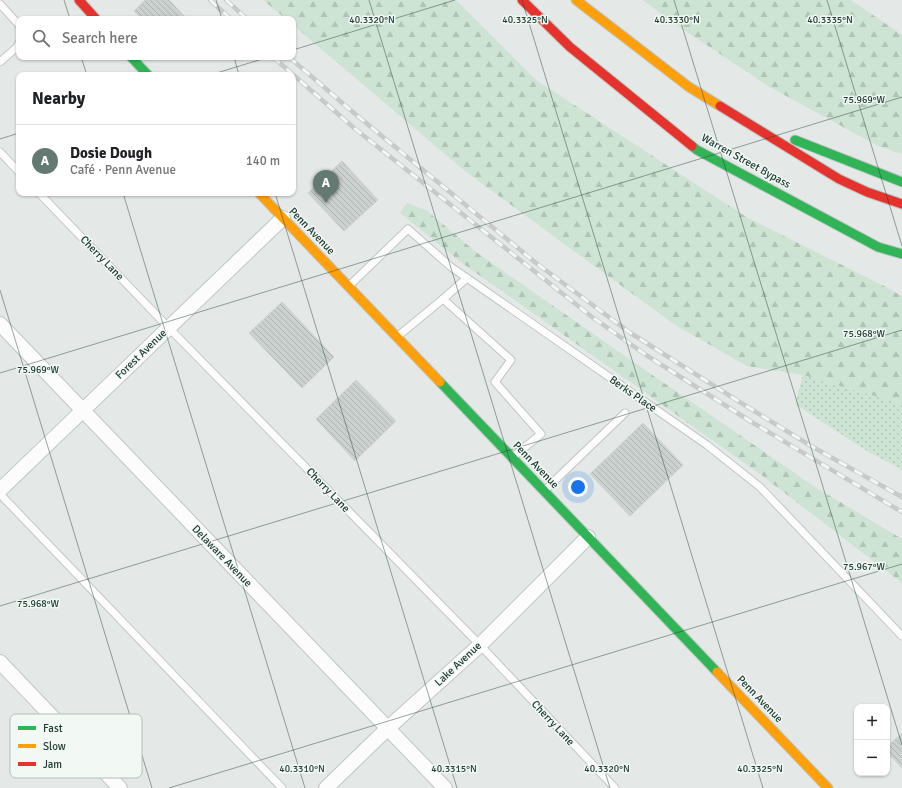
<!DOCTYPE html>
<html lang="en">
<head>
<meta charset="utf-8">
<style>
  body { margin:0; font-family:Signika,sans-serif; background:#f2f2f2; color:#202124 }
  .controls { position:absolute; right:12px; bottom:12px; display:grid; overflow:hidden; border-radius:8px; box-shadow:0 1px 3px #0004 }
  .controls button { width:36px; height:36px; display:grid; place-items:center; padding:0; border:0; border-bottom:1px solid #e0e0e0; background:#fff; color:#202124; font:20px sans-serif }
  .you { position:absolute; left:578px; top:487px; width:14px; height:14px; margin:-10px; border:3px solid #fff; border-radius:50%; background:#1a73e8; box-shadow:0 0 0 6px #1a73e833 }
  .badge { display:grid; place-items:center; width:26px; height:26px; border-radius:50%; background:#657973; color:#fff; font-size:13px; font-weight:700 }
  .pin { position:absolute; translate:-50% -33px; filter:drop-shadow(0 1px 2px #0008) }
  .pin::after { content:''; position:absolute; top:21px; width:14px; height:12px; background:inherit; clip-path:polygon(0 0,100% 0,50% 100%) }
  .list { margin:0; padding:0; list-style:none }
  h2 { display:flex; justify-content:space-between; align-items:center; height:52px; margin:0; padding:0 16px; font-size:17px }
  h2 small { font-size:13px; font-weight:400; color:#757577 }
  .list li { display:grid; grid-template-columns:26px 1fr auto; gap:12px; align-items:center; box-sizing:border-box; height:72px; padding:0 16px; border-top:1px solid #e0e0e0 }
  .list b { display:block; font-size:15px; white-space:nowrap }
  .list p { margin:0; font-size:13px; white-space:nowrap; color:#757577 }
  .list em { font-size:13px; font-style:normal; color:#757577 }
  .icon { flex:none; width:22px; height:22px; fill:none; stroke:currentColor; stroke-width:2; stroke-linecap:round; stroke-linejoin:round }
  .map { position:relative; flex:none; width:902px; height:788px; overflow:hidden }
  .search { position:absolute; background:#fff; box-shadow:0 1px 3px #0004; left:16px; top:16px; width:280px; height:44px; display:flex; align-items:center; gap:10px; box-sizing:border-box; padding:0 14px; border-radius:8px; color:#757577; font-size:15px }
  .panel { position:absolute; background:#fff; box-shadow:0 1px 3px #0004; left:16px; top:72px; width:280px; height:124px; border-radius:8px }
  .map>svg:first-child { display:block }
  .grass { fill:url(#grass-dots) }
  .forest { fill:url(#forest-firs) }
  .building { fill:url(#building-back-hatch); stroke:#cdd2d0 }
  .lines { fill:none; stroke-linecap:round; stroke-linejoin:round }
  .lane-casing { stroke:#c1c6c4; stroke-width:9 }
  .street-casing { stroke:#c1c6c4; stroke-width:16 }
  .fast-casing { stroke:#bcc5c2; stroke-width:11 }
  .slow-casing { stroke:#bcc5c2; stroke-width:11 }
  .jam-casing { stroke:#bcc5c2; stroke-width:11 }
  .lane { stroke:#fbfcfb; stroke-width:7 }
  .street { stroke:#fbfcfb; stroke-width:14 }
  .fast { stroke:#30b455; stroke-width:9 }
  .slow { stroke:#ff9f0a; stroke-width:9 }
  .jam { stroke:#e5322d; stroke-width:9 }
  .rail-casing { stroke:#c7cac9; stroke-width:4.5 }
  .rail { stroke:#f2f9f5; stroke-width:3; stroke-dasharray:9; stroke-linecap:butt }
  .ticks { fill:none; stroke:#213d34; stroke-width:1; stroke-opacity:0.45 }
  .labels { text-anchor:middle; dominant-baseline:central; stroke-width:3; stroke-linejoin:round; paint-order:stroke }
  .street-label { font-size:11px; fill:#213d34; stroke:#f2f9f5 }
  .key { fill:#f2f9f5; stroke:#b3c1bb; stroke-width:1 }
  .key-label { font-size:11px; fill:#213d34 }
  .ticks-label { font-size:10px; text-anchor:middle; fill:#213d34; stroke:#f2f9f5; stroke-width:3; stroke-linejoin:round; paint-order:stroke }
</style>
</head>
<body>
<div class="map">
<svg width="902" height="788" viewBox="0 0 902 788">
  <defs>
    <pattern id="grass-dots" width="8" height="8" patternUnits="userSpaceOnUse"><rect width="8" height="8" fill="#cde3d3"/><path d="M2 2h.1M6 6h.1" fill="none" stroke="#b0c4b6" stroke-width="1.8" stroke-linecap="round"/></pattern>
    <pattern id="forest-firs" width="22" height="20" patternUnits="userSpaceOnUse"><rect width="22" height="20" fill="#cde3d3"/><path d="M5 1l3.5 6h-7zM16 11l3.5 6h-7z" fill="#b0c4b6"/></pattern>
    <pattern id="building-back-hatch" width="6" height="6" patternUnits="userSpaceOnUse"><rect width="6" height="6" fill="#cbd1ce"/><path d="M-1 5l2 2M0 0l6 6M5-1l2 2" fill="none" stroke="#aeb4b2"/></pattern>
  </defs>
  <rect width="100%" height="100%" fill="#e4e9e7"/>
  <path class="grass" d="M803 375 902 404V470L867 451 795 404Z"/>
  <g class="forest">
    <path d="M263 0H456L536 80 748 218 886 287 902 296V404L803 375 747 366 675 325 466 172 293 25V19H286Z"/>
    <path d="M643 0H851L902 35V154L878 146 768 86 669 20Z"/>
    <path d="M407 203 426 210 476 252 635 363 815 487 902 539V583L760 474 462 263 400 213Z"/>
  </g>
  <g class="building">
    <path d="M145 0H169L187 19H142L134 11Z"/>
    <path d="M342 161 378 200 344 231 308 193Z"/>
    <path d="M282 302 334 357 302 388 249 333Z"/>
    <path d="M356 380 396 421 355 461 316 419Z"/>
    <path d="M643 423 683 465 630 516 590 474Z"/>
    <path d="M902 733V768L887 752V747Z"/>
  </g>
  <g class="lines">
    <defs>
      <g id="lane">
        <path d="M0 4 19 25"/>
        <path d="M0 62 17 47 19 43"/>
        <path d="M0 152 19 172"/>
        <path d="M39 193 169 328 480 645 615 788"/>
        <path d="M350 285 408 229 451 267 707 445 760 487 902 636"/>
        <path d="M443 299 467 278"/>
        <path d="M398 336 443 299 511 360 495 382 541 434 513 457"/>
        <path d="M546 489 625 413"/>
        <path d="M0 494 282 788"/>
      </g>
      <g id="street">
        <path d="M0 324 445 788"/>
        <path d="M0 490 283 218"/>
        <path d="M0 662 120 788"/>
        <path d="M326 788 387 729 480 645 588 537"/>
      </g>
      <g id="fast">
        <path d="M131 57 148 75"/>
        <path d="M795 140 902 182"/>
        <path d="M692 146 697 150 878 247 902 254"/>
        <path d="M440 382 717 672"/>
      </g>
      <g id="slow">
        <path d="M576 0 689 87 720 106"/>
        <path d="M259 193 440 382"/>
        <path d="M717 672 828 788"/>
      </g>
      <g id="jam">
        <path d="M79 0 96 19"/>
        <path d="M522 0 570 47 692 146"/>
        <path d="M720 106 839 179 867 192 902 204"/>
      </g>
    </defs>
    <use href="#lane" class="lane-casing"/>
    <use href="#street" class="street-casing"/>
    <use href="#fast" class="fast-casing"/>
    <use href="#slow" class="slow-casing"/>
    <use href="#jam" class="jam-casing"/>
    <use href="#lane" class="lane"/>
    <use href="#street" class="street"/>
    <use href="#fast" class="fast"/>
    <use href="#slow" class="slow"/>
    <use href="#jam" class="jam"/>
    <defs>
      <g id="rail">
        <path d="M210 0 231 19"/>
        <path d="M226 0 247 19"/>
        <path d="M273 57 354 128 592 317 646 355 750 421 902 512"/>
        <path d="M289 57 354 113 536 263 629 332 738 401 811 446 902 497"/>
      </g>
    </defs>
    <use href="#rail" class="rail-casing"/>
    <use href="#rail" class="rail"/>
  </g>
  <path class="ticks" d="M64 0 70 19M216 0 222 19M369 0 610 788M522 0 763 788M674 0 902 745M827 0 902 246M293 50 455 0M81 57 87 75M234 57 239 75M210 75 269 57M0 139 19 133M123 193 305 788M275 193 457 788M0 290 152 788M0 373 902 97M0 606 902 330M169 788 902 564"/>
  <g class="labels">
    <g class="street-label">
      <text transform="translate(746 161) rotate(29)">Warren Street Bypass</text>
      <text transform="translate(312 231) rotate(46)">Penn Avenue</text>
      <text transform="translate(102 258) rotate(46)">Cherry Lane</text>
      <text transform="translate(141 354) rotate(-44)">Forest Avenue</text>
      <text transform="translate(633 394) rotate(35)">Berks Place</text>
      <text transform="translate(536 465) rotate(46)">Penn Avenue</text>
      <text transform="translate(328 490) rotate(46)">Cherry Lane</text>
      <text transform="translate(222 556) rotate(46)">Delaware Avenue</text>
      <text transform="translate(458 664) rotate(-43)">Lake Avenue</text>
      <text transform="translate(760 699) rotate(46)">Penn Avenue</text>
      <text transform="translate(553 723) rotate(47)">Cherry Lane</text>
    </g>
  </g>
  <rect x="10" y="714" width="132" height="64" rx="6" class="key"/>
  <rect x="18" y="726" width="18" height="4" fill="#30b455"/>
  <rect x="18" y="744" width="18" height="4" fill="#ff9f0a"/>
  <rect x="18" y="762" width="18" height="4" fill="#e5322d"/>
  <g class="key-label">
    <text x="43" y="732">Fast</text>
    <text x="43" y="750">Slow</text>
    <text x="43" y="768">Jam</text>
  </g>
  <g class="ticks-label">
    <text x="372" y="23">40.3320°N</text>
    <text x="525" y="23">40.3325°N</text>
    <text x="677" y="23">40.3330°N</text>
    <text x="830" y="23">40.3335°N</text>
    <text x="864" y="103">75.969°W</text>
    <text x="864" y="337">75.968°W</text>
    <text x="38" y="373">75.969°W</text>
    <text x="864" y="570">75.967°W</text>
    <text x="38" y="607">75.968°W</text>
    <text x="302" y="772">40.3310°N</text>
    <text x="454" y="772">40.3315°N</text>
    <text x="607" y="772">40.3320°N</text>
    <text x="760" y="772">40.3325°N</text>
  </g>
</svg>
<div class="controls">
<button>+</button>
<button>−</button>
</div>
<div class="you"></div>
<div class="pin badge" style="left:326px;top:203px">A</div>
<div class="search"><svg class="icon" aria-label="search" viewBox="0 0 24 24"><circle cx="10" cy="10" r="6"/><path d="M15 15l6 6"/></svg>Search here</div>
<section class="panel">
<h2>Nearby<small></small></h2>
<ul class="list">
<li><span class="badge">A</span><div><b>Dosie Dough</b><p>Café · Penn Avenue</p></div><em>140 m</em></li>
</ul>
</section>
</div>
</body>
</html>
